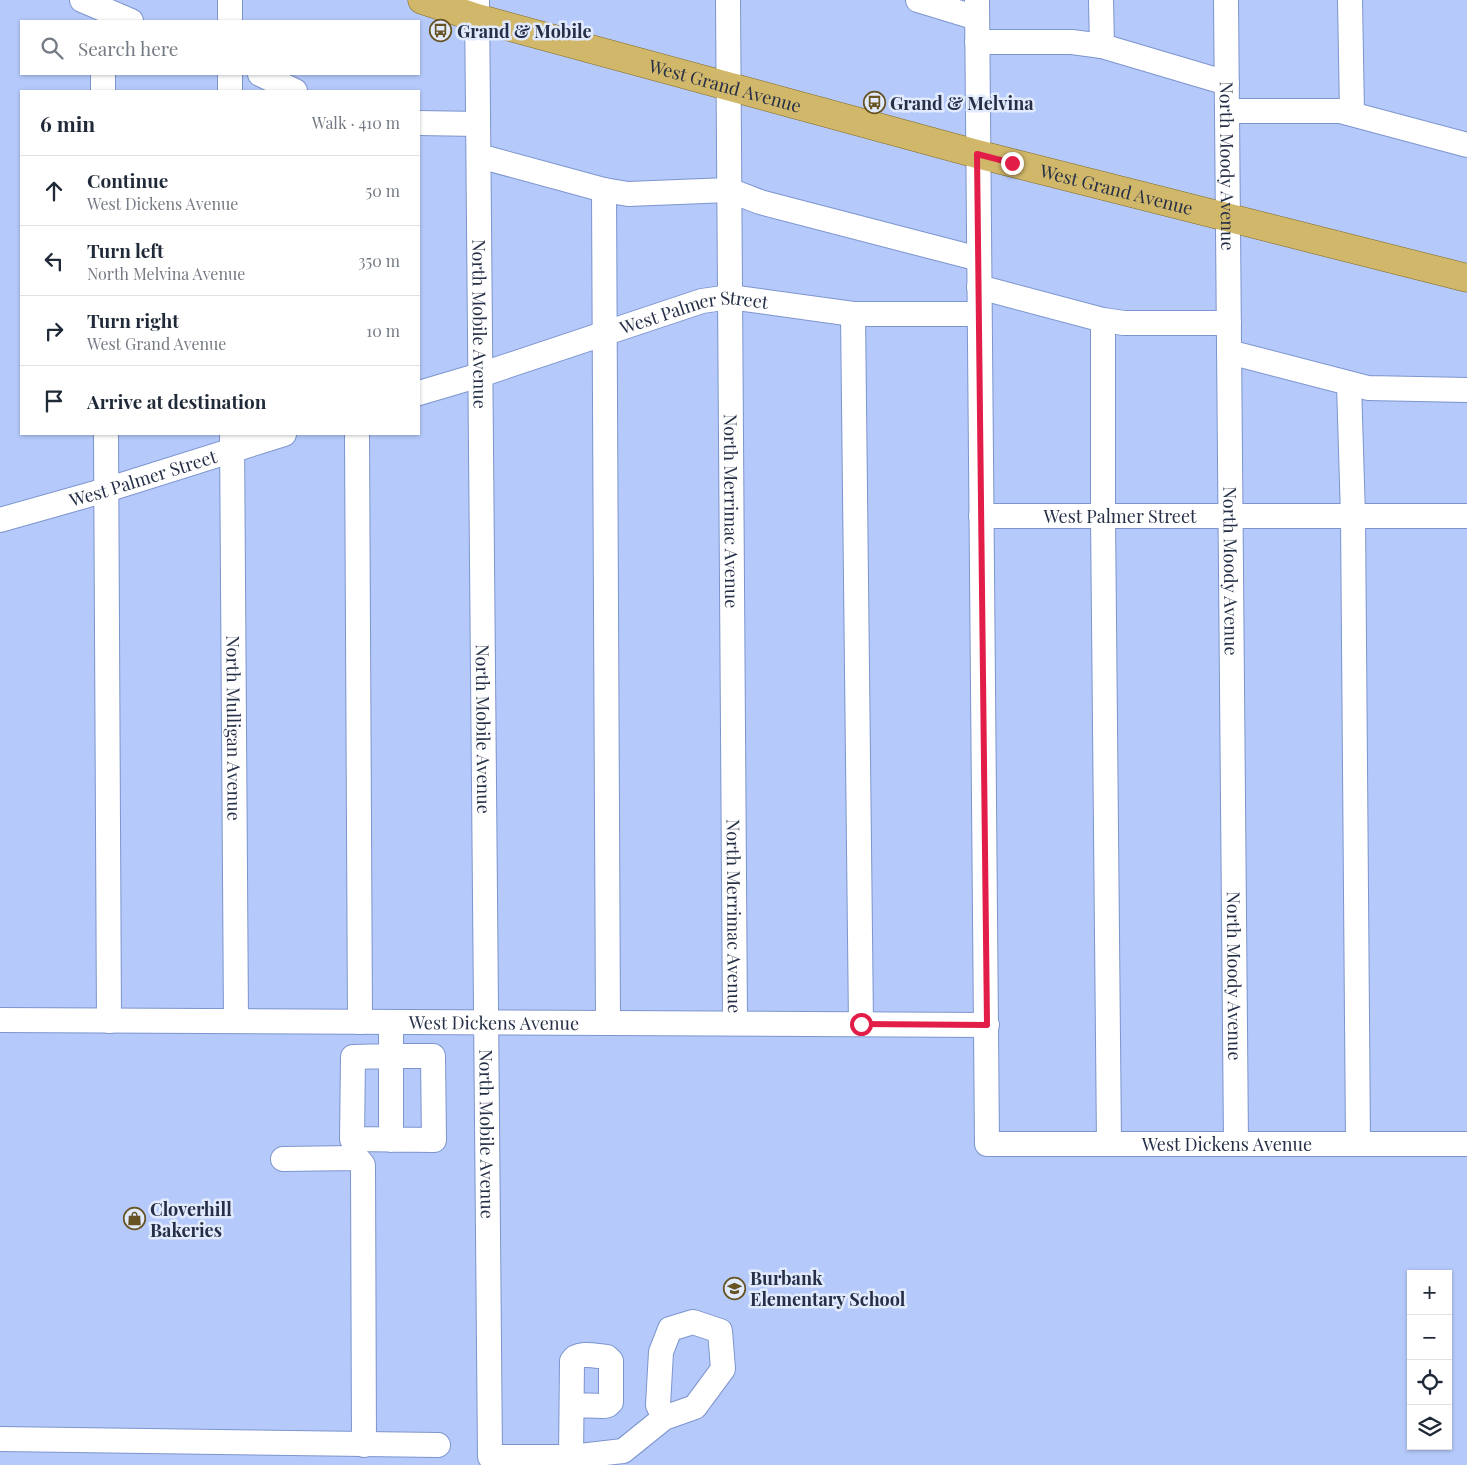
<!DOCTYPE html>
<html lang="en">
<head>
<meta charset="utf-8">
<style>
  body { margin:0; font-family:"Playfair Display",serif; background:#f6f6f7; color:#1f2937 }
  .controls { position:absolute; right:15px; bottom:15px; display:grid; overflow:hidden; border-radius:0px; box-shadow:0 1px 4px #0004 }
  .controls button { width:45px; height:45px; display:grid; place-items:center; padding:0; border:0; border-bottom:1px solid #e0e1e3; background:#fff; color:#1f2937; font:25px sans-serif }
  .stop { position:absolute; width:15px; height:15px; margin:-11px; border:4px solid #e11d48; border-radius:50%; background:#fff }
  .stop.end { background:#e11d48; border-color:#fff; box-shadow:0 1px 5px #0008 }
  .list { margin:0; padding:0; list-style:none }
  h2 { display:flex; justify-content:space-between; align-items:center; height:65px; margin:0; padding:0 20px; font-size:21px }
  h2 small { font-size:16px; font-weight:400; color:#747a83 }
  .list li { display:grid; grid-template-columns:32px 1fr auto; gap:15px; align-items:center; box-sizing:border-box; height:70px; padding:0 20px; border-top:1px solid #e0e1e3 }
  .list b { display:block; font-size:19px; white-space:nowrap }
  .list p { margin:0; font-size:16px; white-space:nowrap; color:#747a83 }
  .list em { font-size:16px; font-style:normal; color:#747a83 }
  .icon { flex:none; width:28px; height:28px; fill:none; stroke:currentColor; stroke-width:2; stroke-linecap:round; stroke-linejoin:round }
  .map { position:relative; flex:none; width:1467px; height:1465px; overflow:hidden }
  .search { position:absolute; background:#fff; box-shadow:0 1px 4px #0004; left:20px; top:20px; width:400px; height:55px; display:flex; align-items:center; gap:12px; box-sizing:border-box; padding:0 18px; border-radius:0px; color:#747a83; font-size:19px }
  .panel { position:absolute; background:#fff; box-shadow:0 1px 4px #0004; left:20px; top:90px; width:400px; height:345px; border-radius:0px }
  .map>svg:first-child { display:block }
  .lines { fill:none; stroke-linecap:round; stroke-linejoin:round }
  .minor-casing { stroke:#7d95ce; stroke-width:26 }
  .major-casing { stroke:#7f681d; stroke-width:29 }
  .minor { stroke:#fff; stroke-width:24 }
  .major { stroke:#d0b76a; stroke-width:28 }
  .route { stroke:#e11d48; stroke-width:6 }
  .labels { text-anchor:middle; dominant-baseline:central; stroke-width:5; stroke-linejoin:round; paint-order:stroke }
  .poi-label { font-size:18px; font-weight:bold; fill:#252f47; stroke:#e2ebfd; text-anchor:start }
  .street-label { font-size:18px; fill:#252f47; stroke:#e2ebfd }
</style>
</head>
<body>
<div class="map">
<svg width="1467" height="1465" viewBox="0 0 1467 1465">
  <rect width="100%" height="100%" fill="#b5c9fa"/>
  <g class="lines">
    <defs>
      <g id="minor">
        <path d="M82 0 131 21"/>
        <path d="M230 0V21"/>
        <path id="s1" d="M477 0 490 1457H571L623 1451 664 1418 695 1407 723 1369 720 1331 693 1322 670 1329 661 1352 658 1405 664 1418"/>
        <path id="s2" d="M728 0 735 1023"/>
        <path d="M918 0 977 18"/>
        <path id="s3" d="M977 0 987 1144H1467"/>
        <path d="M1101 0 1102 46"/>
        <path id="s4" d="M1226 0 1236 1144"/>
        <path d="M1350 0 1352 113"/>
        <path d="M977 42H1072L1102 46 1227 83"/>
        <path d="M103 74V91"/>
        <path d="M230 74V91"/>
        <path d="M260 74 295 91"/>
        <path d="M1227 111H1340L1467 145"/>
        <path d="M419 123 478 124"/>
        <path d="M479 156 604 190 628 194 729 190 760 202 979 259"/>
        <path d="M604 190 608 1023"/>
        <path d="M979 287 1103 320 1124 323H1229"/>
        <path d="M853 314 861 1024"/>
        <path d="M1103 320V516L1109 1144"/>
        <path d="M1229 352 1368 388 1467 390"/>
        <path d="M1349 384 1353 516 1358 1143"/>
        <path id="s5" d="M419 393 480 375 702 301 730 297 853 314H979"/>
        <path d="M106 434 109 1021"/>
        <path id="s6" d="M232 434 236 1021"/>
        <path d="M357 434 360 1022"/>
        <path id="s7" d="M981 516H1467"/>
        <path id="s8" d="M0 520 106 490 284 434"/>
        <path id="s9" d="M0 1020 987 1025"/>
        <path d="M391 1140V1056H433L434 1140 352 1139 353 1057 391 1056V1022"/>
        <path d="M283 1159 353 1158 359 1160 363 1165 364 1445"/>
        <path d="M0 1439 438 1445"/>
        <path d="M571 1457 572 1361C578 1351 596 1356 607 1357L611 1361V1402L608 1405 604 1406 572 1405"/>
      </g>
      <g id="major">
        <path id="s10" d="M422 0 477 18 977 154 1467 278"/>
      </g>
    </defs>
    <use href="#minor" class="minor-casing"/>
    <use href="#major" class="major-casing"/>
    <use href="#minor" class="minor"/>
    <use href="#major" class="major"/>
  </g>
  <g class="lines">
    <path class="route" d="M861 1024 987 1025 977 154 1012 163"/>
  </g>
  <defs>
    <symbol id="bus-ring" viewBox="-11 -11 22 22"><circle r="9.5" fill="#e2ebfd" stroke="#685423" stroke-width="1.5"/><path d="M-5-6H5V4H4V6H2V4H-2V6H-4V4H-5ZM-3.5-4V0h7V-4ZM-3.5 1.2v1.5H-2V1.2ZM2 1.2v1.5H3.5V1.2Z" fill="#685423"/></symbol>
    <symbol id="shop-ring" viewBox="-11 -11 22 22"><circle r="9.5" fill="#e2ebfd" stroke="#685423" stroke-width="1.5"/><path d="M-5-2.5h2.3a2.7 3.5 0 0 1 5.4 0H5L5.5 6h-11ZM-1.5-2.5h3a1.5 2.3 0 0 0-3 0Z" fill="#685423"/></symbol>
    <symbol id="school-ring" viewBox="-11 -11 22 22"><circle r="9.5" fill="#e2ebfd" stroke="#685423" stroke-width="1.5"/><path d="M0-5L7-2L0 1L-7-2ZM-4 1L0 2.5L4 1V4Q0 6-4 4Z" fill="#685423"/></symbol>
  </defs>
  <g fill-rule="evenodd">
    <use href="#bus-ring" x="428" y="18" width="25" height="25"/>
    <use href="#bus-ring" x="862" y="90" width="25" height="25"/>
    <use href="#shop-ring" x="122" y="1206" width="25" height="25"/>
    <use href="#school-ring" x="722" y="1276" width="25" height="25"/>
  </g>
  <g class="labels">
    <g class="poi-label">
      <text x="457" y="31">Grand &amp; Mobile</text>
      <text x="890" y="103">Grand &amp; Melvina</text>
      <text x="150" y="1209">Cloverhill<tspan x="150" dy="21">Bakeries</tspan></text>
      <text x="750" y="1278">Burbank<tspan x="750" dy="21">Elementary School</tspan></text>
    </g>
    <g class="street-label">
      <text stroke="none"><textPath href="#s10" startOffset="315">West Grand Avenue</textPath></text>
      <text stroke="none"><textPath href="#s4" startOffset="166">North Moody Avenue</textPath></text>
      <text stroke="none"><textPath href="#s10" startOffset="720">West Grand Avenue</textPath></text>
      <text stroke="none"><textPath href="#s5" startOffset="288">West Palmer Street</textPath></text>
      <text stroke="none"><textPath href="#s1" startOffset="324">North Mobile Avenue</textPath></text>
      <text stroke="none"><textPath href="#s8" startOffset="149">West Palmer Street</textPath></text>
      <text stroke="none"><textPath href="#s2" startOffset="511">North Merrimac Avenue</textPath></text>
      <text stroke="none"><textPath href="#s7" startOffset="139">West Palmer Street</textPath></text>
      <text stroke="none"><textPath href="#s4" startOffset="571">North Moody Avenue</textPath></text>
      <text stroke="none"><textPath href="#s6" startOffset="294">North Mulligan Avenue</textPath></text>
      <text stroke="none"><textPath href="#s1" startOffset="729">North Mobile Avenue</textPath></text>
      <text stroke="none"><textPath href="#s2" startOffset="916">North Merrimac Avenue</textPath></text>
      <text stroke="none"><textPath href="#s4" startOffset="976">North Moody Avenue</textPath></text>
      <text stroke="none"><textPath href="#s9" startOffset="494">West Dickens Avenue</textPath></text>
      <text stroke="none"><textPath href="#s1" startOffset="1134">North Mobile Avenue</textPath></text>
      <text stroke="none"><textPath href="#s3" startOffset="1384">West Dickens Avenue</textPath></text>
    </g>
  </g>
</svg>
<div class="controls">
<button>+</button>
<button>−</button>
<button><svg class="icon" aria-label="locate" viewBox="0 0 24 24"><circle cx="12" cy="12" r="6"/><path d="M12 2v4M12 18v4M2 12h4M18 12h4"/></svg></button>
<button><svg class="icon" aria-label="layers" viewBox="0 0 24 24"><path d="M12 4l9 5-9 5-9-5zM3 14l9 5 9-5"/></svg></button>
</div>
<div class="stop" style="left:861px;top:1024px"></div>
<div class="stop end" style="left:1012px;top:163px"></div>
<div class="search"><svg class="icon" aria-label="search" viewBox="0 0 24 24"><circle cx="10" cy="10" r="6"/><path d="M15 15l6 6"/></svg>Search here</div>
<section class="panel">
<h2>6 min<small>Walk · 410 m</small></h2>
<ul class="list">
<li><svg class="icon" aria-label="ahead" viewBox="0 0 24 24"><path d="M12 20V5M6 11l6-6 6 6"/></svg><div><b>Continue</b><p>West Dickens Avenue</p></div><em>50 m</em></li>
<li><svg class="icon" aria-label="left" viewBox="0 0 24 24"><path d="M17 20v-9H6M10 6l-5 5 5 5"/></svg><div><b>Turn left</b><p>North Melvina Avenue</p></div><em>350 m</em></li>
<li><svg class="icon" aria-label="right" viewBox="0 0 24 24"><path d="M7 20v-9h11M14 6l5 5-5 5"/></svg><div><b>Turn right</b><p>West Grand Avenue</p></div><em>10 m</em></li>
<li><svg class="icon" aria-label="arrive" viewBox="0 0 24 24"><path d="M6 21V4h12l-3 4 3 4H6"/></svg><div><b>Arrive at destination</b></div></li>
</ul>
</section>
</div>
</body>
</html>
